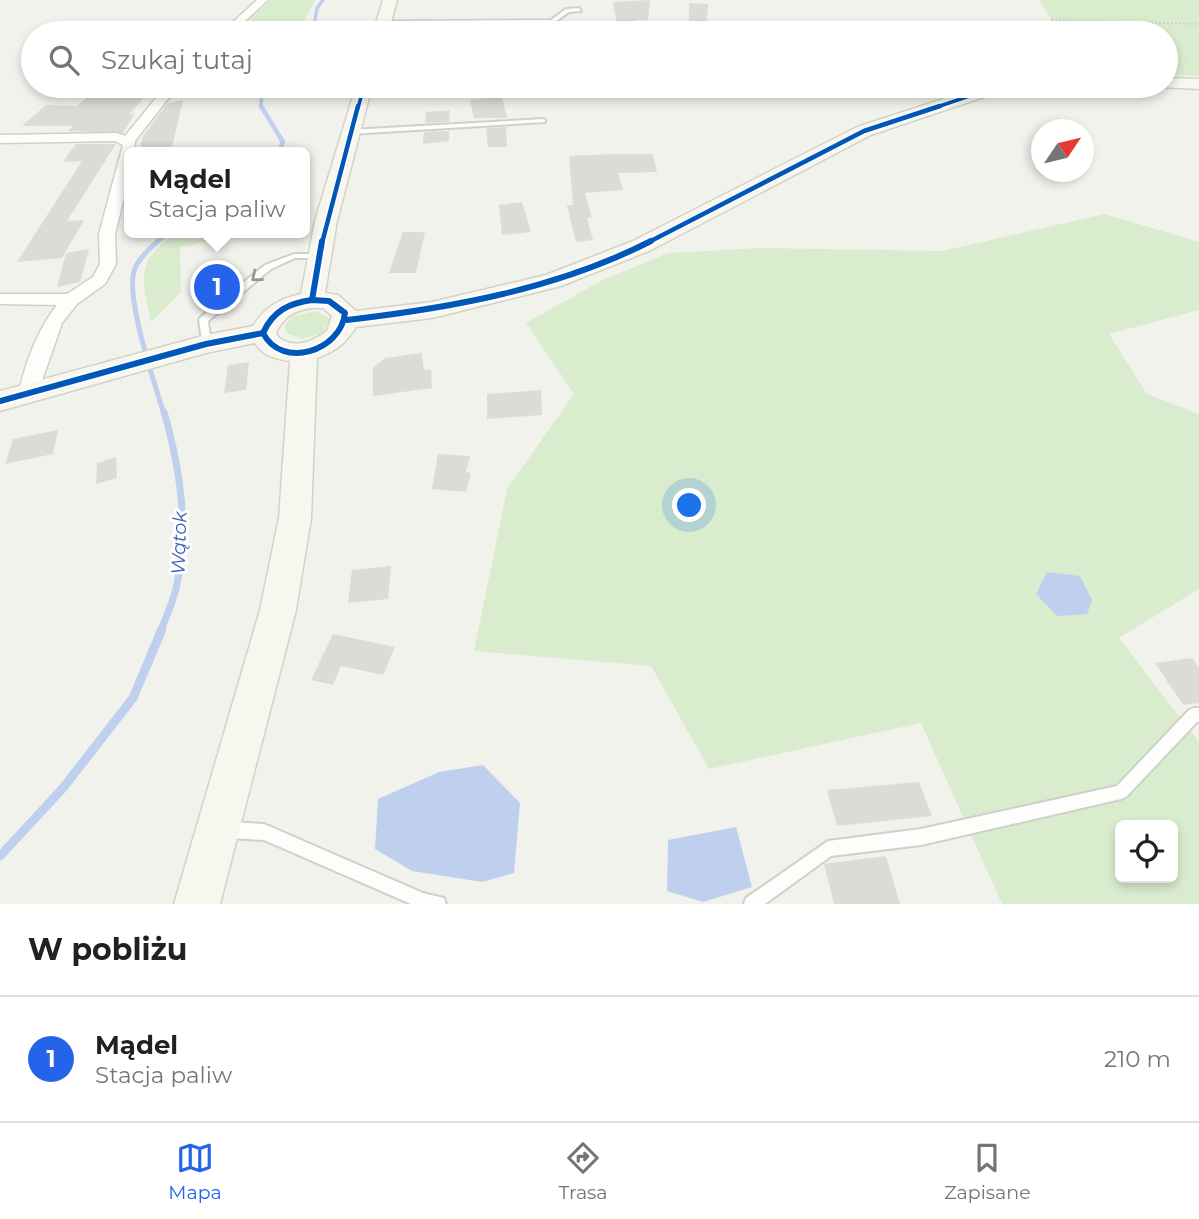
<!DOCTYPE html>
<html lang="pl">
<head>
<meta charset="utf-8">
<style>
  body { margin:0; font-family:Montserrat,sans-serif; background:#f6f6f6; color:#202124 }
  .controls { position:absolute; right:21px; bottom:21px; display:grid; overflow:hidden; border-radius:10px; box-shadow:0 4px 10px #0003 }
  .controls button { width:63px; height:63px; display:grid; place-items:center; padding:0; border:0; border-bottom:2px solid #e0e0e0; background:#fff; color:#202124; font:35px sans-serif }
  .compass { position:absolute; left:1031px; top:119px; width:63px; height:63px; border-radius:50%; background:#fff; box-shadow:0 4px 10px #0003; rotate:55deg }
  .you { position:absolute; left:690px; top:506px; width:24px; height:24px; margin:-18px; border:5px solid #fff; border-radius:50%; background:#1a73e8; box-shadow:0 0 0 10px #1a73e833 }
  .badge { display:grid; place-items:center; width:46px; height:46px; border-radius:50%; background:#2563eb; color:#fff; font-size:23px; font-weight:700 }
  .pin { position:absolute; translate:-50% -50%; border:4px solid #fff; box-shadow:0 2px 7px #0006 }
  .popup { position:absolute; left:124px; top:147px; width:186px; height:91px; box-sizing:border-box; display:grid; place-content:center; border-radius:10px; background:#fff; filter:drop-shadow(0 2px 5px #0005); font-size:23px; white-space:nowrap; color:#757577 }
  .popup b { font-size:26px; color:#202124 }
  .popup::after { content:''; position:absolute; left:50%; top:100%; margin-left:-14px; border:14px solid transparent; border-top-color:#fff }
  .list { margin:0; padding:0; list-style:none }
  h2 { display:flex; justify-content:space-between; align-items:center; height:91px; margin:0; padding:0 28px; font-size:30px }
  h2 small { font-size:23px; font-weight:400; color:#757577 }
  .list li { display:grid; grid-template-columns:46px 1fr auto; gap:21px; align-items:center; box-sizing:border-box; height:126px; padding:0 28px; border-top:2px solid #e0e0e0 }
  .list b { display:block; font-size:26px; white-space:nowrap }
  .list p { margin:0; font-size:23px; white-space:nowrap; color:#757577 }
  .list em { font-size:23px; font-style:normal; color:#757577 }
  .icon { flex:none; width:38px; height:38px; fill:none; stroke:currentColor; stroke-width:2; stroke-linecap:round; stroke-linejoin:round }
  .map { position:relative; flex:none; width:1199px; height:904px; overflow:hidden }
  .search { position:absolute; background:#fff; box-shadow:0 4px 10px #0003; left:21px; right:21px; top:21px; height:77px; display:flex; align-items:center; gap:18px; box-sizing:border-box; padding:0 24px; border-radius:38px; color:#757577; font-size:26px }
  .sheet { height:217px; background:#fff }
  nav { display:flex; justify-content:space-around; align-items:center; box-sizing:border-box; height:98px; border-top:2px solid #e0e0e0; background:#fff; font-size:19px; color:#757577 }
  nav a { display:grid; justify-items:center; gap:4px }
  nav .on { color:#2563eb }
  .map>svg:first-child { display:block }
  .green { fill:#d9ecce; fill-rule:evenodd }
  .water { fill:#bfd0ee }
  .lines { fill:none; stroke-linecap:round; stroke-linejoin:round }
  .stream-far4 { stroke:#bfd0ee; stroke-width:3.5 }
  .stream-far3 { stroke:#bfd0ee; stroke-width:4.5 }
  .stream-far2 { stroke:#bfd0ee; stroke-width:5 }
  .stream-far1 { stroke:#bfd0ee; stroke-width:7 }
  .stream { stroke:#bfd0ee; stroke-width:9 }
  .building { fill:#dcdbd5 }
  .lane-casing { stroke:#d0d0ca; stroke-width:4 }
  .street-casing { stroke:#d0d0ca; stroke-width:3 }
  .secondary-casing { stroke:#d2d2c6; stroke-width:3 }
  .path { stroke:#d2d2cb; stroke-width:2; stroke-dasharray:2 2; stroke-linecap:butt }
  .lane { fill:#fdfdfc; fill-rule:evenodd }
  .street { fill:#fdfdfc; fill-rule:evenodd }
  .secondary { fill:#f7f7f0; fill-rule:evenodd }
  .cycleway-far2-casing { stroke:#fff; stroke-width:6 }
  .cycleway-far1-casing { stroke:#fff; stroke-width:7 }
  .cycleway-casing { stroke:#fff; stroke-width:10 }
  .cycleway-far2 { stroke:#0057b8; stroke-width:3.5 }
  .cycleway-far1 { stroke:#0057b8; stroke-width:4.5 }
  .cycleway { stroke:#0057b8; stroke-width:6 }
  .oneway { stroke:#999890 }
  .labels { text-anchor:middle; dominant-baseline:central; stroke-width:6; stroke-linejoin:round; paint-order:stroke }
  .water-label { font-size:19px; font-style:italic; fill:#335eb3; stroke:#fff }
</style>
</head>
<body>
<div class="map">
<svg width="1199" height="904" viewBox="0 0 1199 904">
  <rect width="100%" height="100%" fill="#f2f2ed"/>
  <g class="green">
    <path d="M271 0H315L303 23 284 28 245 24Z"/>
    <path d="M1039 0H1199V76L1166 75V33H1060Z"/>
    <path d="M1105 214 1199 242V310L1109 334 1147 394 1199 414V589L1119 638 1199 742V904H1002L921 723 709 769 651 666 474 651 507 489 574 394 526 323 601 281 668 253 761 248 942 251ZM1120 825H1173V878H1120Z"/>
    <path d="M176 233H233L234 236 180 247 181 292 151 322C142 278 134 262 176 233Z"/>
    <path d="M316 311 330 319 323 333 302 339 286 333 285 325 294 316Z"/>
  </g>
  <g class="water">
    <path d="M1047 572 1080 576 1092 600 1087 614 1057 616 1036 594Z"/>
    <path d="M483 765 520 803 514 873 482 882 412 871 375 849 378 799 439 772Z"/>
    <path d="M736 827 752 887 703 902 667 891 668 840Z"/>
  </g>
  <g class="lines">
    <g class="stream-far4">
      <path d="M313 33 317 8 323 0"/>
      <path d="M261 108 262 86"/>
    </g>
    <g class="stream-far3">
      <path d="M261 106 283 142 279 152"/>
      <path d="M156 243 167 233"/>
    </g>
    <path class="stream-far2" d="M158 241C148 250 135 261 133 276 129 307 154 382 164 414"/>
    <path class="stream-far1" d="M161 630C167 615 174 600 177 584 189 528 180 467 164 412"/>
    <path class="stream" d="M0 856 63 788 133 698 162 629"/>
  </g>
  <g class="building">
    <path d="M650 0 648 20H637V24H617L613 2Z"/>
    <path d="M689 3 708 4 706 33H689Z"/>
    <path d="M152 88 129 115 135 113 123 133 68 131 73 126H22L46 105 77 106 96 89Z"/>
    <path d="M502 97 507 118H474L470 100Z"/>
    <path d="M183 100 171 152H139L143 136 167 104Z"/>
    <path d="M450 110 449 122 425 123 426 112Z"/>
    <path d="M506 127 507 147H488L486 128Z"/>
    <path d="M449 131V141L423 144 424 132Z"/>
    <path d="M76 144H116L67 221 84 220 62 258 17 262 82 161 63 162Z"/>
    <path d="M614 154H653L657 172 618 173 623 190 585 193 592 218H587L593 240 576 242 567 205H573L569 156Z"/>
    <path d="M522 202 531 232 502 235 499 205Z"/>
    <path d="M403 232H425L416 273H389Z"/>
    <path d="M89 249 80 282 57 287 66 253Z"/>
    <path d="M222 277 240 282 219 299 202 293Z"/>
    <path d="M422 353 424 370H431L432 388 373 396V368L385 358Z"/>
    <path d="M249 362 246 390 224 393 228 365Z"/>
    <path d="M541 390 542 415 487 419V394Z"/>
    <path d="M58 430 53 454 5 464 13 439Z"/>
    <path d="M438 454 470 456 466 472 471 473 466 492 432 489Z"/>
    <path d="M116 457 117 478 96 484 97 463Z"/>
    <path d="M391 566 388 599 348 603 352 570Z"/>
    <path d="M333 634 395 647 383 675 341 666 333 685 311 680Z"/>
    <path d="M1192 658 1199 668V703L1183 705 1155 663Z"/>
    <path d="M919 782 932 816 837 826 827 790Z"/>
    <path d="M886 856 900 904H834L824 864Z"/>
  </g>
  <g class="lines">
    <defs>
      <g id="lane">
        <path d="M579 8 581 11 569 12 552 24 547 23 566 9Z"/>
        <path d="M543 119 545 120V122L350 134 347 132 350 130Z"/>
        <path d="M294 254H318L322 256 318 258H295L271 269 208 321 211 344 206 347 203 346 199 320 200 318 265 265Z"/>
        <path d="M1194 708H1199V722H1197L1126 797 1121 799 921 845 831 856 765 904H744L746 898 828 841 921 829 1117 786 1189 710Z"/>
        <path d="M228 822 264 824 423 893 444 898 446 904H411L264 840 228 838 223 835 220 830 223 825Z"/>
      </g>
      <g id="street">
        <path d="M257 0H268L232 33H221Z"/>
        <path d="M550 20 605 33H585L550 26 383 27 378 24 383 21Z"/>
        <path d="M166 86H178L135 141 134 152H130V173L115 234 116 264 105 284 77 304 62 323 36 398H22L19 393C25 363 38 329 57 305L0 304V294H67L93 277 100 264 99 234 123 145 115 141 0 143V135L117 133 125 136Z"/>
      </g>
      <g id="secondary">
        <path d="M383 0H397L388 33H373Z"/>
        <path d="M1166 78 1199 79V89L1160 87 1166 86Z"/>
        <path d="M356 86H372L337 221 325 293 338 295 356 311 432 302 546 275 633 241 857 127 983 86H1007L1005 90 871 135 649 251 561 286 432 318 356 327C345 344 336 351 317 358L311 518 296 610 220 904H174L260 610 279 518 290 361C276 359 263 356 255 343L206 353 0 411V391L206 335 253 326C265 307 279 299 301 294L315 221ZM312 308H323L332 316 327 331C312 342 296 349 279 338L276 333C283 317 295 310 312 308Z"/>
      </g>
    </defs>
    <use href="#lane" class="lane-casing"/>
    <use href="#street" class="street-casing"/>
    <use href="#secondary" class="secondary-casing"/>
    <path class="path" d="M1051 20 1199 24"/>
    <use href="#lane" class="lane"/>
    <use href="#street" class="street"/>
    <use href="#secondary" class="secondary"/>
    <defs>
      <g id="cycleway-far2">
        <path d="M423 24 550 23 600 33"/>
        <path d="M358 108 364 86"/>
        <path d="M934 108 999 86"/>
      </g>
      <g id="cycleway-far1">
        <path d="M322 243 358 106"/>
        <path d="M647 243 864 131 940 106"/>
      </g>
      <g id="cycleway">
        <path d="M312 300 322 241"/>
        <path d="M312 300 329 301 345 313C341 351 282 370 263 333 273 311 289 303 312 300Z"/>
        <path d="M347 320C451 308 557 289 651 241"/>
        <path d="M0 401 206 344 263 333"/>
      </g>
    </defs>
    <use href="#cycleway-far2" class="cycleway-far2-casing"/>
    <use href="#cycleway-far1" class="cycleway-far1-casing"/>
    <use href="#cycleway" class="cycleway-casing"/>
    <use href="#cycleway-far2" class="cycleway-far2"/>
    <use href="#cycleway-far1" class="cycleway-far1"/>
    <use href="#cycleway" class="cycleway"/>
  </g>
  <defs><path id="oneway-chevron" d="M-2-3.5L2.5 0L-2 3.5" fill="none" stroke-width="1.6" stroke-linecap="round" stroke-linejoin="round" transform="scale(1.75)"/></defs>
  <use class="oneway" href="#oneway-chevron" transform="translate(256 277) rotate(141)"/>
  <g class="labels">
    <g class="water-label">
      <text transform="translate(179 543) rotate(-88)">Wątok</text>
    </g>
  </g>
</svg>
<div class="controls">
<button><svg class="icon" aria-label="locate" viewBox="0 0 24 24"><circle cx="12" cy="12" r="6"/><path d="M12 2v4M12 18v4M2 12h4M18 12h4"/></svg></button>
</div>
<svg class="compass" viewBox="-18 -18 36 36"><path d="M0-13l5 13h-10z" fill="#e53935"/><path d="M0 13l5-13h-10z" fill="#757577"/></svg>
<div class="you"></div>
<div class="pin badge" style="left:217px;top:287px">1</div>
<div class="popup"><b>Mądel</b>Stacja paliw</div>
<div class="search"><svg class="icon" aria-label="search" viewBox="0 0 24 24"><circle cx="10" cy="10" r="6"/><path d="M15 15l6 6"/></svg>Szukaj tutaj</div>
</div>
<section class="sheet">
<h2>W pobliżu<small></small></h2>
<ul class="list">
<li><span class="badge">1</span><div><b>Mądel</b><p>Stacja paliw</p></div><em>210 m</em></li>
</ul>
</section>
<nav>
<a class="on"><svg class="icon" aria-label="map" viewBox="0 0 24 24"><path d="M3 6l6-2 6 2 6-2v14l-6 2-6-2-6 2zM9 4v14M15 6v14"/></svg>Mapa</a>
<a><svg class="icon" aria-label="directions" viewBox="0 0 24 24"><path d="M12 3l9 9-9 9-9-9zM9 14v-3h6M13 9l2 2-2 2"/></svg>Trasa</a>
<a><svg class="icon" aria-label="saved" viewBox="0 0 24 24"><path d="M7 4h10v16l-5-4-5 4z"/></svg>Zapisane</a>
</nav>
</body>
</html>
